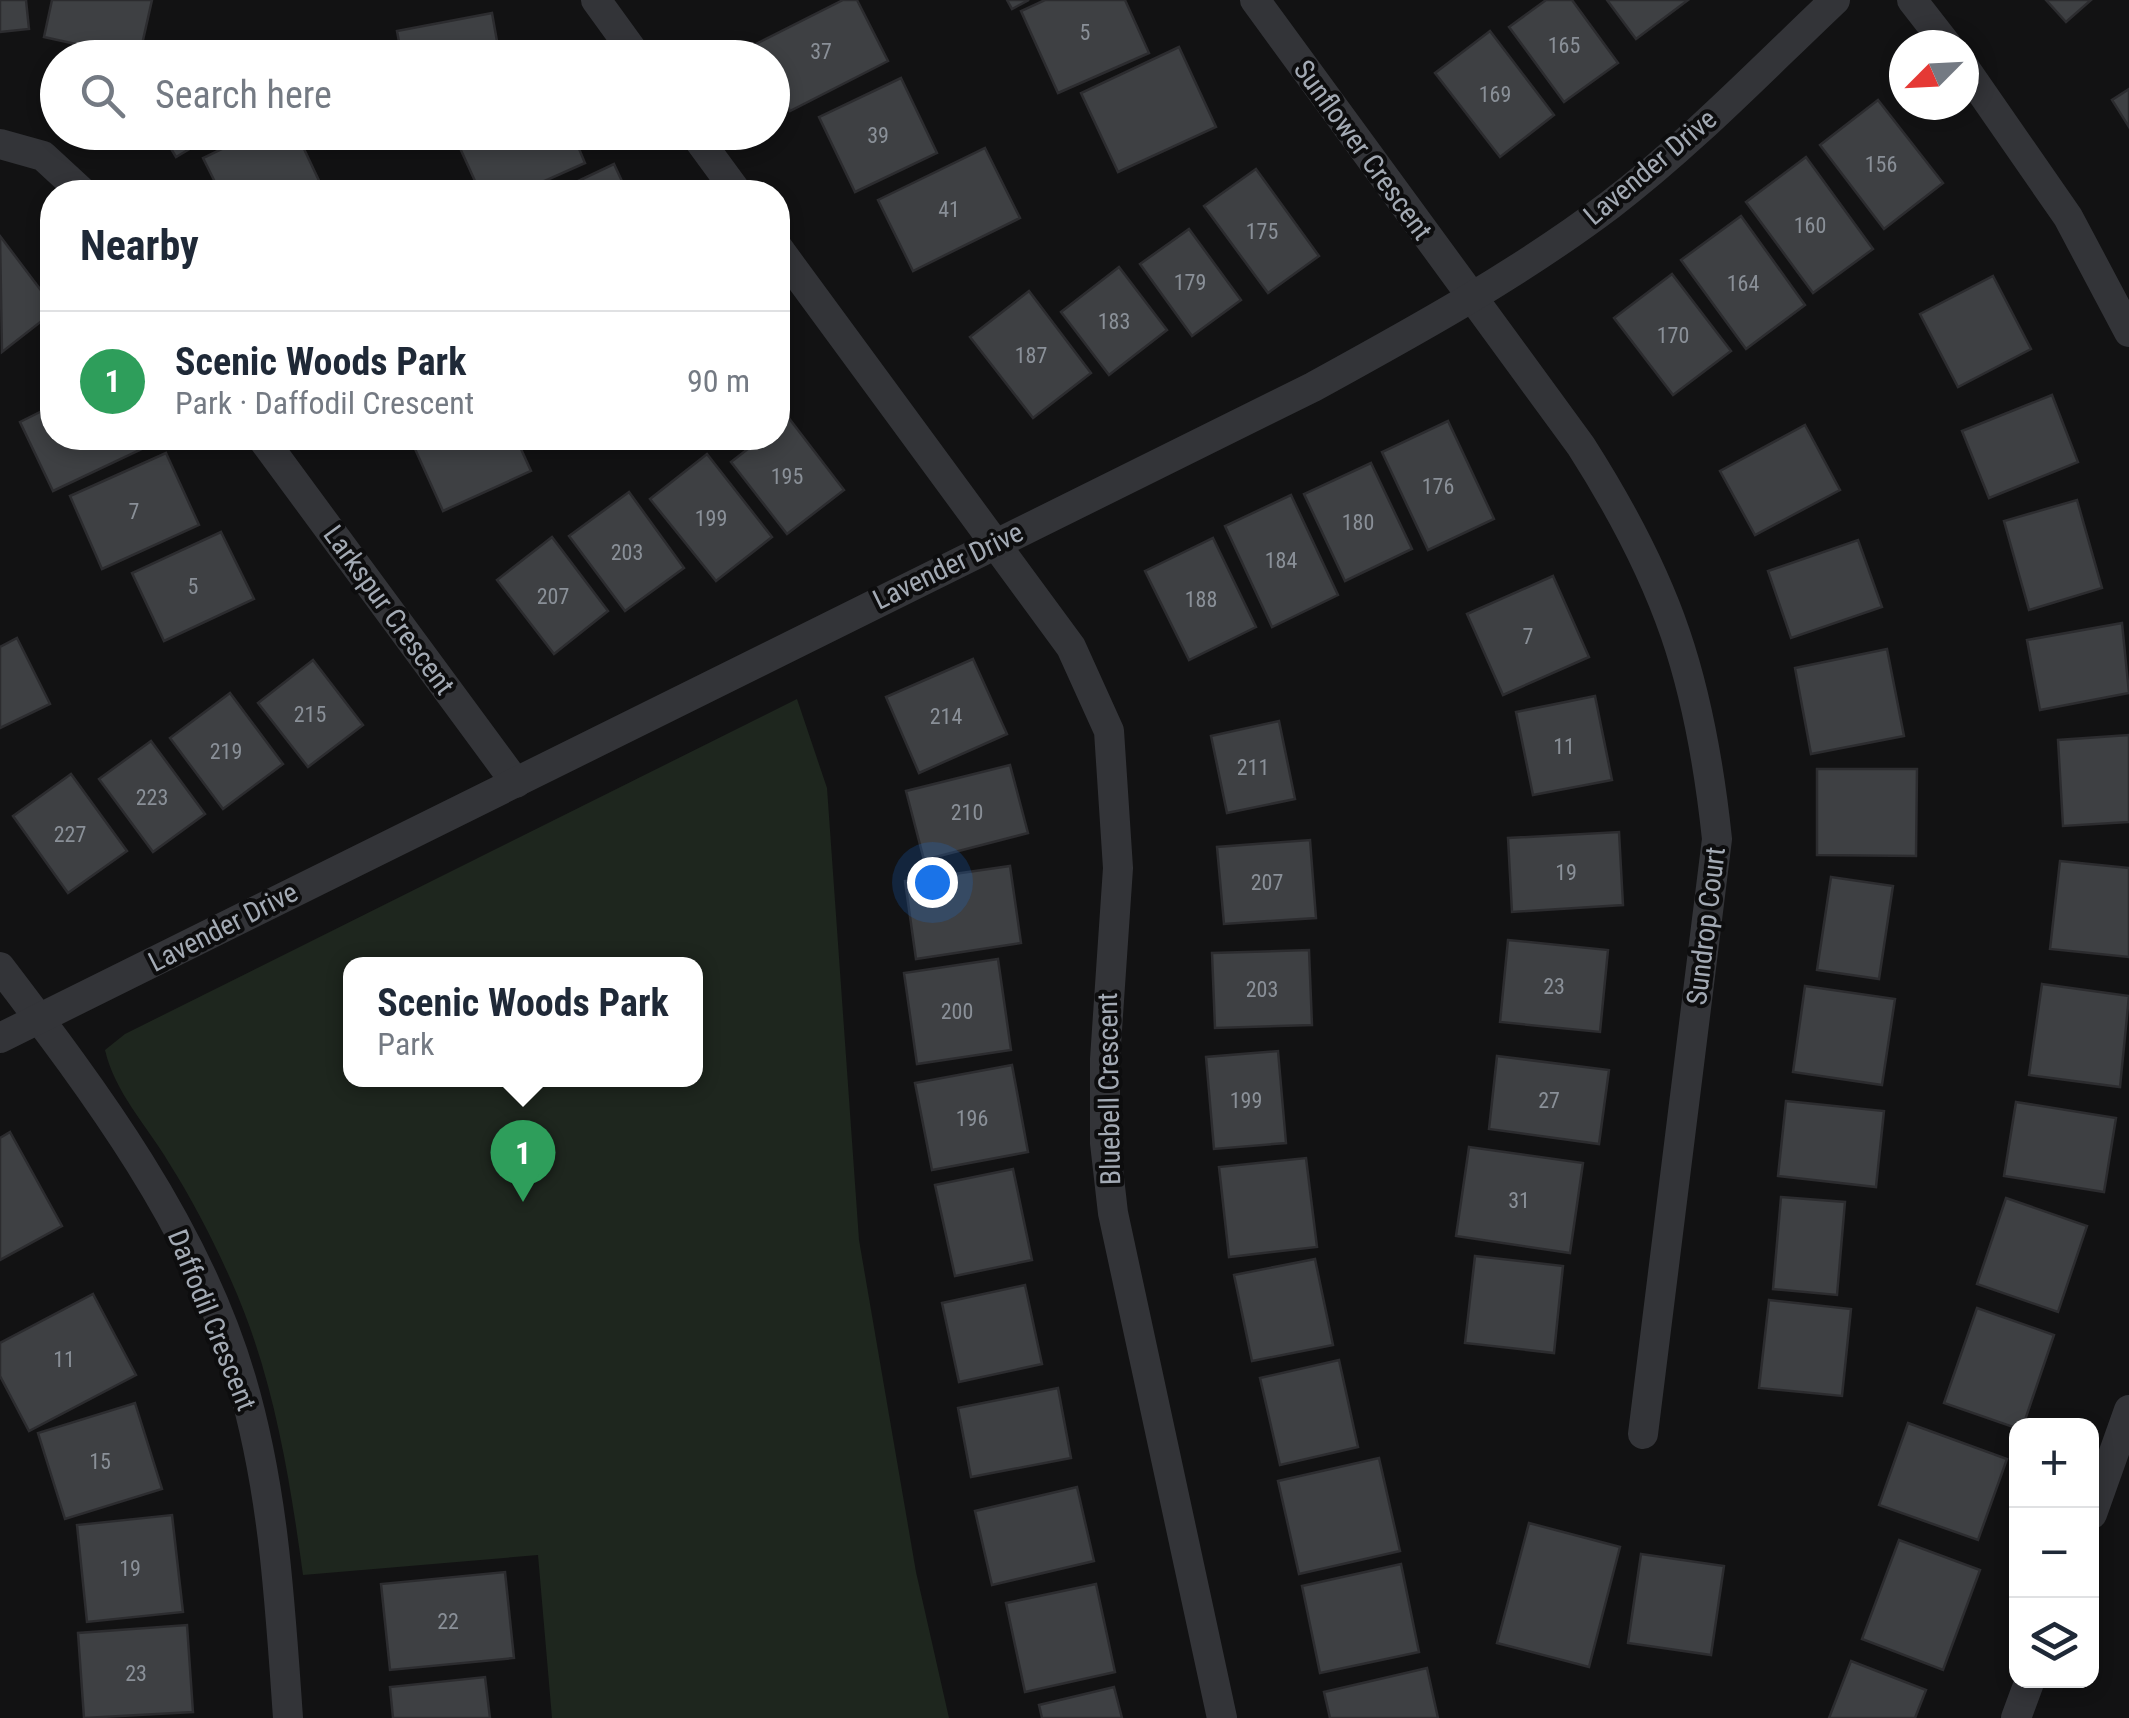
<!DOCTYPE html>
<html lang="en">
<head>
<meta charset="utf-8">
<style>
  body { margin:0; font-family:"Roboto Condensed",sans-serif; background:#f6f6f7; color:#1f2937 }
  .controls { position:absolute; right:30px; bottom:30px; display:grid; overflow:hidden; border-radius:20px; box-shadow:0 5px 15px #0003 }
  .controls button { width:90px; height:90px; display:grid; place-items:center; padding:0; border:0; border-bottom:2px solid #e0e1e3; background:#fff; color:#1f2937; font:50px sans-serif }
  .compass { position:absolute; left:1889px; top:30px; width:90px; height:90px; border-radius:50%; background:#fff; box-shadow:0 5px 15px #0003; rotate:246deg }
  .you { position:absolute; left:932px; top:882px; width:35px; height:35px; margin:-25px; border:8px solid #fff; border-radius:50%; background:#1a73e8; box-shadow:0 0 0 15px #1a73e833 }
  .badge { display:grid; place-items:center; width:65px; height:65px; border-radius:50%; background:#7c3aed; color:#fff; font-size:32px; font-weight:700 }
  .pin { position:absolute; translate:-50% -82px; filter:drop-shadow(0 2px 5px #0008) }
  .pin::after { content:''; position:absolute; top:52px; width:35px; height:30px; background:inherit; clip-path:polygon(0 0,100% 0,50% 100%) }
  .popup { position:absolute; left:343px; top:957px; width:360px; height:130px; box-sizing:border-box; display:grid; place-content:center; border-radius:20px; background:#fff; filter:drop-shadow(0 2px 8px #0005); font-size:32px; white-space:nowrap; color:#747a83 }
  .popup b { font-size:38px; color:#1f2937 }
  .popup::after { content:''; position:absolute; left:50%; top:100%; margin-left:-20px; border:20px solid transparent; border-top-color:#fff }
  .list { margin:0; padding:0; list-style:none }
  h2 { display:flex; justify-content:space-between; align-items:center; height:130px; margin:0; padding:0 40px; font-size:42px }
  h2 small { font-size:32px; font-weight:400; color:#747a83 }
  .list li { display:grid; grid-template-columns:65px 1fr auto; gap:30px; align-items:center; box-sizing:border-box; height:140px; padding:0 40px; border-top:2px solid #e0e1e3 }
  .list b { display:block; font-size:38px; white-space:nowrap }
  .list p { margin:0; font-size:32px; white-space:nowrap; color:#747a83 }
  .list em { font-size:32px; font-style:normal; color:#747a83 }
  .icon { flex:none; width:55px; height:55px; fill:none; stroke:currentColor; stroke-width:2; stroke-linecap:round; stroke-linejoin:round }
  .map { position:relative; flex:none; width:2129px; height:1718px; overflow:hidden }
  .search { position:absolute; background:#fff; box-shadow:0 5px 15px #0003; left:40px; top:40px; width:750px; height:110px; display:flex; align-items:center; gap:25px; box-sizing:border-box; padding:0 35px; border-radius:55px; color:#747a83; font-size:38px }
  .panel { position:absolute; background:#fff; box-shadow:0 5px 15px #0003; left:40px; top:180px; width:750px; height:270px; border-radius:40px }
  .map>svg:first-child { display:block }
  .green { fill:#1e261e; fill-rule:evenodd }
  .building { fill:#3e4043; stroke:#2c2c2f; stroke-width:2.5 }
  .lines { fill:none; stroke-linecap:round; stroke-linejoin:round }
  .street { stroke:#333438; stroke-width:30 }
  .labels { text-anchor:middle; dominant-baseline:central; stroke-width:8; stroke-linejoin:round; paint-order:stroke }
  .number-label { font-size:22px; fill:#8a9098 }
  .street-label { font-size:28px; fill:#a3aab4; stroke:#0d0d0e }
</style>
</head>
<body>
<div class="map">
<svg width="2129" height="1718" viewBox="0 0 2129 1718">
  <rect width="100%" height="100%" fill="#121213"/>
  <path class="green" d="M797 699 827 788 859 1240 916 1572 949 1718H552L538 1555 303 1575C289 1473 273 1373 230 1278 213 1240 192 1199 169 1163 147 1126 115 1093 105 1050L125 1034ZM350 964H696V1080H350Z"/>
  <g class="building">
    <path d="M0 0H26L29 29 0 32Z"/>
    <path d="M52 0H152L139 58 44 37Z"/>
    <path d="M843 0H857L888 61 790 111 772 76V58H763L756 44Z"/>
    <path d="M1007 0H1029L1012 9Z"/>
    <path d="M1045 0H1125L1149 53 1058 93 1021 11Z"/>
    <path d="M1546 0H1572L1618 63 1564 102 1509 27Z"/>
    <path d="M1607 0H1688L1636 39Z"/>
    <path d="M2046 0H2091L2066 22Z"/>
    <path d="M492 13 500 58H402L397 31Z"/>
    <path d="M1490 31 1554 115 1500 157 1435 73Z"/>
    <path d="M228 46 235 58H208Z"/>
    <path d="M1179 47 1216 127 1118 172 1081 93Z"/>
    <path d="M901 78 937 153 855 192 819 117Z"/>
    <path d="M2129 89V127L2112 100Z"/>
    <path d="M1878 100 1943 183 1884 229 1820 145Z"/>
    <path d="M161 132H218L176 157Z"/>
    <path d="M257 132H296L322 187 312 192H220L203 158Z"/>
    <path d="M464 132H572L585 163 520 192H480L455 137Z"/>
    <path d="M985 148 1020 218 913 271 878 200Z"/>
    <path d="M1806 157 1873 249 1813 293 1746 202Z"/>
    <path d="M614 164 627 192H555Z"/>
    <path d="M1256 169 1319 256 1268 293 1204 206Z"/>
    <path d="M1741 216 1805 305 1746 349 1681 260Z"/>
    <path d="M1189 229 1241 300 1192 336 1140 264Z"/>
    <path d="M0 236 52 305V313L2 352Z"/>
    <path d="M1119 267 1167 330 1109 375 1061 312Z"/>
    <path d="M1672 274 1731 351 1673 395 1614 318Z"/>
    <path d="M1993 276 2031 349 1958 387 1920 314Z"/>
    <path d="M1029 291 1091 373 1033 418 970 337Z"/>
    <path d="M2052 395 2078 462 1989 498 1962 431Z"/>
    <path d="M52 406V438H137L142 449 53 491 20 422Z"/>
    <path d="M788 417 844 490 787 534 731 462 762 438H778V426Z"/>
    <path d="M1448 421 1494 519 1428 550 1382 452Z"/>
    <path d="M1805 425 1840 490 1755 535 1720 471Z"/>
    <path d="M440 438H516L531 471 443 511 415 449Z"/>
    <path d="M166 453 199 525 102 569 70 496Z"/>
    <path d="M707 454 772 537 716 581 650 499Z"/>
    <path d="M1371 463 1412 549 1345 581 1304 494Z"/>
    <path d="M629 492 684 568 625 611 569 536Z"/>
    <path d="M1291 495 1338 595 1272 627 1225 526Z"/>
    <path d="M2077 500 2102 588 2029 610 2004 521Z"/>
    <path d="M221 532 254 599 164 641 132 573Z"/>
    <path d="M552 537 608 611 554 654 497 580Z"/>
    <path d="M1213 538 1256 627 1189 660 1145 571Z"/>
    <path d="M1858 540 1882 607 1791 638 1768 571Z"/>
    <path d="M1553 576 1589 657 1503 695 1467 614Z"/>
    <path d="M2122 623 2129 693 2040 710 2027 640Z"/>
    <path d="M17 638 50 704 0 728V647Z"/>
    <path d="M1887 649 1904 736 1811 754 1795 668Z"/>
    <path d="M973 659 1007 734 919 773 886 697Z"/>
    <path d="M313 660 363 725 308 767 258 703Z"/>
    <path d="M230 693 283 764 223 809 170 738Z"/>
    <path d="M1595 696 1612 780 1533 795 1516 712Z"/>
    <path d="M1279 721 1295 799 1227 813 1211 736Z"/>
    <path d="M2129 735V822L2063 826 2058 740Z"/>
    <path d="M151 741 205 814 153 852 99 779Z"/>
    <path d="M1010 765 1028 833 924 860 906 791Z"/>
    <path d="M1817 769H1917L1916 856 1817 855Z"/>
    <path d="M71 774 127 851 68 893 13 816Z"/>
    <path d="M1619 832 1623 905 1512 912 1508 838Z"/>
    <path d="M1310 840 1316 918 1224 924 1217 847Z"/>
    <path d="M2060 861 2129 868V957L2050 949Z"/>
    <path d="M1010 866 1021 943 916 959 905 881Z"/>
    <path d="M1831 877 1893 886 1879 979 1817 970Z"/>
    <path d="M1508 940 1608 950 1600 1032 1500 1022Z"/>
    <path d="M1309 950 1312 1025 1215 1028 1212 953Z"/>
    <path d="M998 959 1011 1050 917 1064 904 973Z"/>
    <path d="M2042 984 2129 996 2120 1087 2029 1075Z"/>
    <path d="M1805 986 1895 999 1882 1085 1793 1072Z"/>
    <path d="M1278 1051 1286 1143 1214 1149 1206 1057Z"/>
    <path d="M1497 1056 1609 1070 1599 1144 1489 1129Z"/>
    <path d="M1012 1065 1028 1152 932 1170 915 1083Z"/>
    <path d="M1786 1101 1884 1111 1876 1187 1778 1176Z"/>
    <path d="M2016 1102 2116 1118 2104 1192 2004 1176Z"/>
    <path d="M10 1132 62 1226 0 1260V1138Z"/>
    <path d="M1469 1147 1583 1163 1570 1253 1456 1236Z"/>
    <path d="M1306 1158 1317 1247 1229 1257 1219 1167Z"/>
    <path d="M1013 1169 1032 1260 955 1276 935 1185Z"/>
    <path d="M1781 1197 1845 1202 1837 1295 1773 1289Z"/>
    <path d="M2006 1198 2087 1226 2058 1312 1977 1284Z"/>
    <path d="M1475 1256 1563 1266 1554 1353 1465 1343Z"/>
    <path d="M1315 1259 1333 1345 1252 1361 1234 1275Z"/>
    <path d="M1025 1285 1042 1364 959 1382 942 1303Z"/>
    <path d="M93 1294 136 1375 29 1431 0 1376V1343Z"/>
    <path d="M1769 1300 1851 1309 1842 1396 1759 1388Z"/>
    <path d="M1977 1308 2054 1335 2023 1426 2016 1428 1944 1403Z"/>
    <path d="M1339 1360 1358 1447 1280 1465 1260 1378Z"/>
    <path d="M1058 1388 1071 1458 971 1477 958 1408Z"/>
    <path d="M135 1403 162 1489 65 1519 38 1433Z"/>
    <path d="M1908 1423 2007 1459 1978 1540 1879 1505Z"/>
    <path d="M1379 1458 1400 1551 1299 1574 1278 1481Z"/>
    <path d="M1077 1487 1094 1561 992 1585 975 1511Z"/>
    <path d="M172 1515 183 1612 87 1622 77 1525Z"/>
    <path d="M1529 1523 1620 1547 1589 1667 1497 1643Z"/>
    <path d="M1899 1540 1980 1570 1943 1670 1862 1639Z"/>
    <path d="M1641 1554 1724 1566 1711 1655 1628 1643Z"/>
    <path d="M1401 1564 1419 1652 1320 1673 1302 1586Z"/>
    <path d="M505 1572 514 1658 390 1670 381 1584Z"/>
    <path d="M1096 1584 1115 1672 1025 1692 1006 1603Z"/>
    <path d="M187 1625 193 1712 84 1718 78 1633Z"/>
    <path d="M1851 1661 1926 1690 1915 1718H1829Z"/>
    <path d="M1427 1668 1438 1718H1330L1324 1692Z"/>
    <path d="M485 1677 490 1718H393L390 1687Z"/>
    <path d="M1114 1687 1122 1718H1042L1039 1705Z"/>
  </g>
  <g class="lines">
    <g class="street">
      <path d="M596 0 638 58"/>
      <path d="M1255 0 1581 446C1668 582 1700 679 1717 839L1643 1434"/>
      <path d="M1912 0 1947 45"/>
      <path d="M1964 67 2068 217 2129 332"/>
      <path d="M693 132 737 192"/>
      <path d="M0 144 43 156 82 192"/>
      <path d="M778 248 1071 647 1109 731 1118 868 1105 1059V1143L1113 1213 1222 1718"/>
      <path d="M262 438 516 783"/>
      <path d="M0 967C96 1093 196 1226 241 1379 274 1490 280 1604 288 1718"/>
      <path d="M0 1038 1313 387C1415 331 1517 275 1610 205 1691 143 1762 69 1835 0"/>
      <path d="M2092 1514 2129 1410"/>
      <path d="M2016 1718 2030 1680"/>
    </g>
  </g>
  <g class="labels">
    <g class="number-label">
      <text x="1085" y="32">5</text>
      <text x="1564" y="45">165</text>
      <text x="821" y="51">37</text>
      <text x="1495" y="94">169</text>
      <text x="878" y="135">39</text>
      <text x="1881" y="164">156</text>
      <text x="949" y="209">41</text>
      <text x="1810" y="225">160</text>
      <text x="1262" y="231">175</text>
      <text x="1190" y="282">179</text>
      <text x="1743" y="283">164</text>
      <text x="1114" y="321">183</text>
      <text x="1673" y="335">170</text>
      <text x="1031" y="355">187</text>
      <text x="787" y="476">195</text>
      <text x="1438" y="486">176</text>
      <text x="134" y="511">7</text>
      <text x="711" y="518">199</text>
      <text x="1358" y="522">180</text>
      <text x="627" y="552">203</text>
      <text x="1281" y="560">184</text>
      <text x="193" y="586">5</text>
      <text x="553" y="596">207</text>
      <text x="1201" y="599">188</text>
      <text x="1528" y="636">7</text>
      <text x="310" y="714">215</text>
      <text x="946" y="716">214</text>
      <text x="1564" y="746">11</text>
      <text x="226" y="751">219</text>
      <text x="1253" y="767">211</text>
      <text x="152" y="797">223</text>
      <text x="967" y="812">210</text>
      <text x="70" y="834">227</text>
      <text x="1566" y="872">19</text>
      <text x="1267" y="882">207</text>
      <text x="1554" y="986">23</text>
      <text x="1262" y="989">203</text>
      <text x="957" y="1011">200</text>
      <text x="1246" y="1100">199</text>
      <text x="1549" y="1100">27</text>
      <text x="972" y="1118">196</text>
      <text x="1519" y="1200">31</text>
      <text x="64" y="1359">11</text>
      <text x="100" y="1461">15</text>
      <text x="130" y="1568">19</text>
      <text x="448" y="1621">22</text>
      <text x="136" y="1673">23</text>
    </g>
    <g class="street-label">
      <text transform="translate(1363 150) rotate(54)">Sunflower Crescent</text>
      <text transform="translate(1650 167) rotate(-40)">Lavender Drive</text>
      <text transform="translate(948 566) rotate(-26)">Lavender Drive</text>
      <text transform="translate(389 610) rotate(54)">Larkspur Crescent</text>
      <text transform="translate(1706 926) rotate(-83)">Sundrop Court</text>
      <text transform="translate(223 927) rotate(-27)">Lavender Drive</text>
      <text transform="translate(1109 1089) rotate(-91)">Bluebell Crescent</text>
      <text transform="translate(212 1320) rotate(68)">Daffodil Crescent</text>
    </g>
  </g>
</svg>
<div class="controls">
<button>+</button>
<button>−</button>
<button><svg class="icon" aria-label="layers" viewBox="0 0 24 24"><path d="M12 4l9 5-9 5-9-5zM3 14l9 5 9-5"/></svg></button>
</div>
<svg class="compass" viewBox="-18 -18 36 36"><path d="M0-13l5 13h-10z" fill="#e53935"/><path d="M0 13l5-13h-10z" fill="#747a83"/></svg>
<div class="you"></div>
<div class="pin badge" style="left:523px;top:1202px;background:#2e9e5b">1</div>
<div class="popup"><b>Scenic Woods Park</b>Park</div>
<div class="search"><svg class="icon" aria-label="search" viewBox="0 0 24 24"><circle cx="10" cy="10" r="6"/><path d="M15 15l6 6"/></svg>Search here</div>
<section class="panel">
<h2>Nearby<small></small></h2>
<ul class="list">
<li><span class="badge" style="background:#2e9e5b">1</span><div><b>Scenic Woods Park</b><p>Park · Daffodil Crescent</p></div><em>90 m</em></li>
</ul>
</section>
</div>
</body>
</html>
